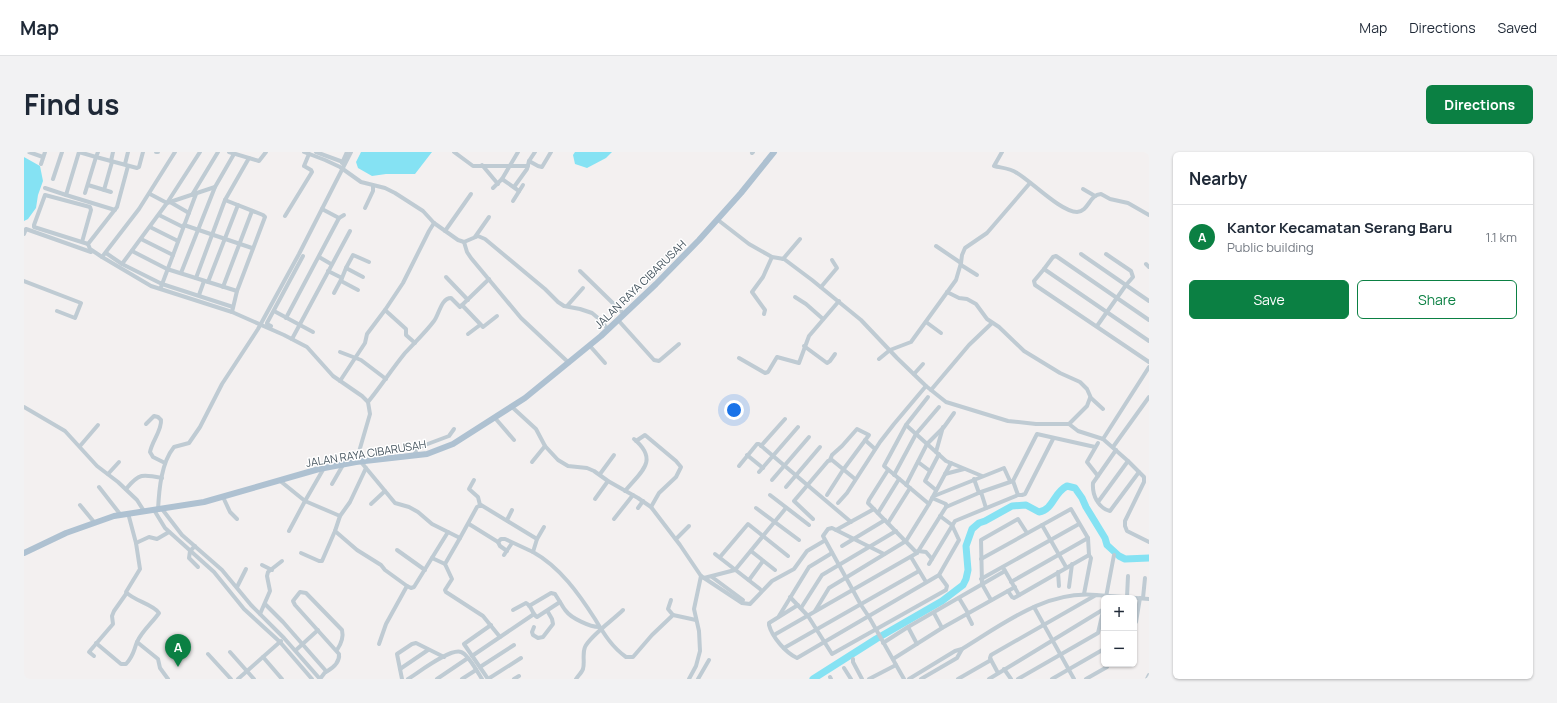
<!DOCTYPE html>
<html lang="en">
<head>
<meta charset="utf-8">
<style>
  body { margin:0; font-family:Manrope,sans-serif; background:#f2f2f3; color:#1f2937 }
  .controls { position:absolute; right:12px; bottom:12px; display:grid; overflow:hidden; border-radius:6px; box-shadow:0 1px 3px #0004 }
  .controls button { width:36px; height:36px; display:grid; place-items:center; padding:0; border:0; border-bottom:1px solid #e0e1e3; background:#fff; color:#1f2937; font:20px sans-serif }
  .you { position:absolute; left:710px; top:258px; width:14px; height:14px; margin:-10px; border:3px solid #fff; border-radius:50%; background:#1a73e8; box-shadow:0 0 0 6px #1a73e833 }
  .badge { display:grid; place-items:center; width:26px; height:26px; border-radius:50%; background:#0b8043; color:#fff; font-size:13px; font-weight:700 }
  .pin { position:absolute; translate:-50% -33px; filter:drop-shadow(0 1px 2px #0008) }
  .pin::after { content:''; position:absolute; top:21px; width:14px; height:12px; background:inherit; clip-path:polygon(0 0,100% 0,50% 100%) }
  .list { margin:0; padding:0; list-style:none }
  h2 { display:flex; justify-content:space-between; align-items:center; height:52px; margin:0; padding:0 16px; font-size:17px }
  h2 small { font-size:13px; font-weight:400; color:#747a83 }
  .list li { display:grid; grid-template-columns:26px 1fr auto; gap:12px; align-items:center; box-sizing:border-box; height:64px; padding:0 16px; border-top:1px solid #e0e1e3 }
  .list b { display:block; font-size:15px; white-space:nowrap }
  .list p { margin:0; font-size:13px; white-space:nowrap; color:#747a83 }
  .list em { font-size:13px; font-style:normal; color:#747a83 }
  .actions { display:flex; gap:8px; padding:12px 16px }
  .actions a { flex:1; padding:9px 0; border:1px solid #0b8043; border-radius:6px; text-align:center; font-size:14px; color:#0b8043 }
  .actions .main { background:#0b8043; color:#fff }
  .map { position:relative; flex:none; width:1125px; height:527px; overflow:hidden; border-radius:6px }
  header { display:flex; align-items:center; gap:24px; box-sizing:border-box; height:56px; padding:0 20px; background:#fff; border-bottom:1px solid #e0e1e3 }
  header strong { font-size:19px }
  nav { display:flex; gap:22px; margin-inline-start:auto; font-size:14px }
  .intro { display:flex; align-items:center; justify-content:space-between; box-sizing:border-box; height:96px; padding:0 24px }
  h1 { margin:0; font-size:28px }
  .button { padding:10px 18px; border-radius:6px; background:#0b8043; color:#fff; font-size:14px; font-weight:700 }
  main { display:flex; gap:24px; padding:0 24px }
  aside { flex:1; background:#fff; border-radius:6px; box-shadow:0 1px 3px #0004 }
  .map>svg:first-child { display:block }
  .water { fill:#85e2f3 }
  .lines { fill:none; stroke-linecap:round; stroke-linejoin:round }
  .river { stroke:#85e2f3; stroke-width:7 }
  .street { stroke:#bfcbd3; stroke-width:4 }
  .primary { stroke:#aec1d1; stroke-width:6 }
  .labels { text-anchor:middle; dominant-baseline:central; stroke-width:3; stroke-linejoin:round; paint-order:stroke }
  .street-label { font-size:11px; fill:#46555f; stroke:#fff }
</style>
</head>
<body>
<header>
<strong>Map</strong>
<nav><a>Map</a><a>Directions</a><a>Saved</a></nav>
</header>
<div class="intro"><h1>Find us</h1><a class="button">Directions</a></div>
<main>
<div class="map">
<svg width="1125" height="527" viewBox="0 0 1125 527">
  <rect width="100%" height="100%" fill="#f3f0f0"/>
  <g class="water">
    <path d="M337 0H408L391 22H362L348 24 334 16 332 10Z"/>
    <path d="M551 0H588L582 6 563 16 551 12 549 3Z"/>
    <path d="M0 5 16 14 19 29 14 43 12 56 4 67 0 69Z"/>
  </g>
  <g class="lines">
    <path class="river" d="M789 527 852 487 918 449 939 433 942 427 944 418 942 394 948 377 955 371 961 369 988 354 1002 353 1015 360C1030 357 1029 341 1043 334L1051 336 1058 346 1062 355 1081 386 1083 393 1095 404 1101 407 1125 406"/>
    <g class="street">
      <path d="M5 0 19 5"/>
      <path d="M55 0 72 5 61 41"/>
      <path d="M74 0 72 5 113 16 115 15 119 0"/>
      <path d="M132 0H134"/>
      <path d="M151 0 115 57 78 105 127 134 208 160 260 183 283 195 309 224 338 244 344 250 346 262 332 310"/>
      <path d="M205 0 235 9 242 0"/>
      <path d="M280 0 301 8 316 15 337 30 361 36 371 41 399 59 410 71 434 88 440 90 454 84 461 87 521 137 534 150 540 154 556 157 568 161 574 166 584 177"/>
      <path d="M292 0 319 10"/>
      <path d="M430 0 449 14H504"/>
      <path d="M978 0 970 14C978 16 986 16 993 21 1007 29 1037 60 1053 60 1065 59 1065 43 1077 42L1086 47 1104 51 1125 63"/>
      <path d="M728 1 729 0"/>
      <path d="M87 9 89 0"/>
      <path d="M505 9 514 14 518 15 527 0"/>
      <path d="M318 11 323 0"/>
      <path d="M17 12 21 0"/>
      <path d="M101 12 104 0"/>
      <path d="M458 13 474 32"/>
      <path d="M29 27 38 0"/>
      <path d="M478 27 495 39"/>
      <path d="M64 33 87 40"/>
      <path d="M490 35 503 17 505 9 511 0"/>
      <path d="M21 36 42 43 55 0"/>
      <path d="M469 36 478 27 494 0"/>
      <path d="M1059 37 1071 44"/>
      <path d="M80 38 88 10"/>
      <path d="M126 42 143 51 191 35"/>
      <path d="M42 43 91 58"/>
      <path d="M168 43 194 0"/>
      <path d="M201 48 239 63 241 65 213 139 208 160"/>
      <path d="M489 49 499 33"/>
      <path d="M146 50 165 61"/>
      <path d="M341 56 349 39V34"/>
      <path d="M298 57 315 66 320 63"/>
      <path d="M135 63 159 75"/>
      <path d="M261 64 288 20 287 18 280 14 285 2"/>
      <path d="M694 68 725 92 748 105 760 107 788 128 837 168 873 206 902 234 922 250 984 269 1012 272H1045L1054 279 1079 287 1104 309 1120 325V330L1101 369V374L1103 379 1125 390"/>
      <path d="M160 73 228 96"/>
      <path d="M126 75 154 89"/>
      <path d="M421 79 447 42"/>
      <path d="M0 82 2 77 67 100"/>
      <path d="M451 85 465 65"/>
      <path d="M117 87 149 103"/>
      <path d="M58 90 67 58 66 55 21 43 10 73V75L64 92"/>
      <path d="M440 90 443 100 447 106 497 166 545 211"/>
      <path d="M912 94 937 111"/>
      <path d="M108 99 143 117 213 139"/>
      <path d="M82 101 98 112 138 132 209 155"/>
      <path d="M1057 102 1125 149"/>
      <path d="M78 105 66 97 64 92 93 55 104 14"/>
      <path d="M295 105 307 112"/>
      <path d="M759 107 776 87"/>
      <path d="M98 112 143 51 176 0"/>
      <path d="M1122 112 1125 115"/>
      <path d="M937 113 953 123"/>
      <path d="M322 116 339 125"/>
      <path d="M1020 117 1029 105 1032 104 1125 168"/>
      <path d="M304 119 318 126 310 141"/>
      <path d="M556 119 600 162"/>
      <path d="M157 121 191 35 210 2"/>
      <path d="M422 125 444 148"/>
      <path d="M172 126 201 48 225 6"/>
      <path d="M318 126 322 116 329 103 345 110"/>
      <path d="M0 129 57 151 51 166 33 159"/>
      <path d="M317 129 334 138"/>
      <path d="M184 130 214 53"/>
      <path d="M137 135 172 42"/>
      <path d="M199 135 228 59"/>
      <path d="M797 135 813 116 808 108"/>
      <path d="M923 140 935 146 943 147 952 152 963 167 975 175 1000 199 1036 221 1056 230 1063 237 1067 246 1079 257"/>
      <path d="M175 143 180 129"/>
      <path d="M771 145 782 152 799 167"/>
      <path d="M438 153 459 175 473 164"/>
      <path d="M543 154 559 136"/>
      <path d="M361 158 382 177V183L391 191"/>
      <path d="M250 159 289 180"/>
      <path d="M740 162 741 158 728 140 739 125 748 105"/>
      <path d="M262 166 315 66"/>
      <path d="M594 168 630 208 635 209 655 192"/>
      <path d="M902 170 917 181"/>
      <path d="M247 174 243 172V171L279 104"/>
      <path d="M1073 174 1102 133 1109 125 1107 119 1082 102"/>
      <path d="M444 182 456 173"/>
      <path d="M268 187 326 79"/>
      <path d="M1125 189 1020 117 1010 129 1011 133 1125 210"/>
      <path d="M566 194 581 211"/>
      <path d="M780 194 803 211 806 209 811 202"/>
      <path d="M316 200 337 208 362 227"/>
      <path d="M715 206 741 221 744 220 753 205 775 211 785 184 815 149"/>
      <path d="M855 207 866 198 887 190 932 128 937 111 938 103 941 96 963 81 1006 31"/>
      <path d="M890 222 899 212"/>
      <path d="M316 229 341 191 343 182 361 158 379 131 405 79 410 71"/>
      <path d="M907 238 945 193 968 171"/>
      <path d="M904 245 882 273 860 314 905 352"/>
      <path d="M344 250C357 234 368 217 381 201 391 190 401 181 410 169 415 163 417 146 427 146L436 155 465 127"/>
      <path d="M0 255 41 279 73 314 94 330 113 348 120 359"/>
      <path d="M488 255 512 277 521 294 534 308 544 314 563 316 570 319 584 329 614 346 627 355 656 393 677 424 718 451 726 452 748 429 770 417 783 399 800 389"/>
      <path d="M471 266 490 288"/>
      <path d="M122 272 130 264 134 265 137 268C138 278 128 289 126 300L129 305 141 311"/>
      <path d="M1045 272 1063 254 1066 246"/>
      <path d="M882 273 922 309 958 324"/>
      <path d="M1079 287 1125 215"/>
      <path d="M841 288 851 297"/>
      <path d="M612 289 621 283 652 309 657 315 652 325 635 341 627 355"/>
      <path d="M56 294 74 273"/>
      <path d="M737 294 761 267"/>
      <path d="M1089 295 1125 245"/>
      <path d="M1092 298 1069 331C1068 343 1074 356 1086 359L1115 320"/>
      <path d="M912 300 919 275"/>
      <path d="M723 303 739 316"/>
      <path d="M390 304 393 296 425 284 430 277"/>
      <path d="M337 310 371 351 385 355 394 360 408 372 436 386 453 355 457 353 513 387 509 400C536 415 555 442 571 467 580 482 588 495 602 505H609L628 483 649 463 672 468"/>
      <path d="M508 310 521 294"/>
      <path d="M894 310 906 319"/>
      <path d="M715 314 733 292H735L827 370"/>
      <path d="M300 316 281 349 316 364"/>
      <path d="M342 316 326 350 316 364 311 379 333 398 357 413 361 418 383 434"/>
      <path d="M864 318 845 348 844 351 893 401"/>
      <path d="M735 320 774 275"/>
      <path d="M84 322 95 310"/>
      <path d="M576 322 590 303"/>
      <path d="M921 322 940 317"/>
      <path d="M870 323 892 282 915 255"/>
      <path d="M1074 324 1063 310 1074 291"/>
      <path d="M950 327 955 341"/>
      <path d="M255 328 281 349 265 379"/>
      <path d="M450 328 445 337 454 345 456 353"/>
      <path d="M748 328 785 285"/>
      <path d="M989 329 994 343"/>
      <path d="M308 332 319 313"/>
      <path d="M882 333 903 292 920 275 930 261"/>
      <path d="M75 335 96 362"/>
      <path d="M762 335 796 295"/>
      <path d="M102 337C115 321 119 322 138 326"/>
      <path d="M912 338 901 329 915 302"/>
      <path d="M601 339C618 319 635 308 610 287"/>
      <path d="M957 340 962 356"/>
      <path d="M746 343 785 373"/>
      <path d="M803 343 819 318 845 283 833 277 818 294 808 303 806 308"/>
      <path d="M910 344 980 316 986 329"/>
      <path d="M199 345 206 360 213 367"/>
      <path d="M571 347 584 329"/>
      <path d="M1074 350 1104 309"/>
      <path d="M814 351 823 341 856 290 870 272 902 234"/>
      <path d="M347 352 361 339"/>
      <path d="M56 353 70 370"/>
      <path d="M922 355 957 340 989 329 1013 282 1071 295"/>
      <path d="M614 356 619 349"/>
      <path d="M732 356 775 388"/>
      <path d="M138 357 158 383 198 418 227 453 260 486 296 527"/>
      <path d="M130 358 141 376 190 420 220 457 256 490 288 527"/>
      <path d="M134 358C135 338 137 311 150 295L165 291 176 275 198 232 234 177 275 102 327 0"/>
      <path d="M854 361 875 327"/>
      <path d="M590 367 609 343"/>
      <path d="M789 367 770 349 804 309 808 308 831 327"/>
      <path d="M483 368 488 358"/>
      <path d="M864 371 886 336"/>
      <path d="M445 372 474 390 477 387H481L509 400"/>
      <path d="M1018 373 1042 415"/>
      <path d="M812 378 850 357"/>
      <path d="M436 386 421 412 428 427 421 438 422 440 459 464 476 485"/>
      <path d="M513 387 520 375"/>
      <path d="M652 387 665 374"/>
      <path d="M474 390 476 394 483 399"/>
      <path d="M112 391 125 385 133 387 145 380"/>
      <path d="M171 394 166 399 165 406 174 415"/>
      <path d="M818 394 861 368"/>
      <path d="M373 398 401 418"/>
      <path d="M727 399 751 418"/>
      <path d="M894 399 902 400 908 407"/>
      <path d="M277 401 295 409H298L311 379"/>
      <path d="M691 402 736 437"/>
      <path d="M860 402 808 376 804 377 799 384 837 453 845 465 880 527"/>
      <path d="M480 403 488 391"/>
      <path d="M696 405 724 372 764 404"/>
      <path d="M887 405 902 430"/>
      <path d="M408 406 421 412"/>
      <path d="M957 407 1047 357 1064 386 1065 403 1067 406 1060 442"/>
      <path d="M905 412 931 369 994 343H998L1001 342 1029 287"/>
      <path d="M238 413 248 418"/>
      <path d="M980 417 995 443"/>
      <path d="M1034 420 1035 434"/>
      <path d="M688 425 719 448"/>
      <path d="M680 426 711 418 762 356"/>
      <path d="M957 427 1055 372"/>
      <path d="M725 428 739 409"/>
      <path d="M987 430 1064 386"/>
      <path d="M213 435 222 417"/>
      <path d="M1045 435 1048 412"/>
      <path d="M984 439 988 445 990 446 1065 403"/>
      <path d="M766 445 784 464 808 502 922 438 923 434 915 423"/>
      <path d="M1082 445 1090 403"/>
      <path d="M1103 445 1104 424"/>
      <path d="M935 446 944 461"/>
      <path d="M1119 446 1121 426"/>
      <path d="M647 448 644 457 649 463"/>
      <path d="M967 448 958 432 957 388 994 367 1003 381"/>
      <path d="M536 450C538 453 540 457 542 459 547 466 566 475 575 475"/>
      <path d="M241 452 259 470 302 519 296 527"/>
      <path d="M774 453 745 471V473C748 485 762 501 773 506L915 423 935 388 928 373 916 364"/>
      <path d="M1010 455 1050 527"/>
      <path d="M777 456 798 423 872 379"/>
      <path d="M489 458 502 451C508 454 508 462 513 465L536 450 531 442 527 441 505 454"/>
      <path d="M791 459 805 436 882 389 905 352 927 311"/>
      <path d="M910 461 918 476"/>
      <path d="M236 462 246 439 243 424 244 420 258 409"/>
      <path d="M943 462 948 472"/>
      <path d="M755 464 785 415 808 401"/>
      <path d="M1112 470 1116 446"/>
      <path d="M510 475 508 480 509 483 514 486 519 485 529 472 528 467 524 460"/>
      <path d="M884 475 893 492"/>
      <path d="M750 483 893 401 922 355V352L908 346"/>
      <path d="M113 490 134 507 136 516 144 527"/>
      <path d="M72 491 97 512H102C110 503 109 500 113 490 118 479 128 471 135 461 129 452 110 449 102 440L116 417 112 391 104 361"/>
      <path d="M859 491 884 475 981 419"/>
      <path d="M355 492 362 472 383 434 387 436 390 435 424 380"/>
      <path d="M760 496 895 419"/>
      <path d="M272 498 294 478"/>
      <path d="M206 500 230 527"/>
      <path d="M184 502 207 527"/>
      <path d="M70 504 65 500 89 472 88 464 90 459 102 442"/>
      <path d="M448 504 510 462"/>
      <path d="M239 505 258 527"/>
      <path d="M829 507V510L838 527"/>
      <path d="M869 507 918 476 991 435"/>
      <path d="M456 515 490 493"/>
      <path d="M820 516 827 527"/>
      <path d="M376 517 404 498"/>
      <path d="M980 517 987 527"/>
      <path d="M302 520C309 516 316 510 315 502L271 453 269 449 276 440 282 441 318 478C320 486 317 492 313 498"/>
      <path d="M974 521 966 506 967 503 1072 443 1125 447"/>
      <path d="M806 525 807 527"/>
      <path d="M214 527 257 489"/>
      <path d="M378 527 373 502 388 492 392 491 420 505"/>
      <path d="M384 527C394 521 426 496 437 500 444 502 454 521 458 527"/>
      <path d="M413 527 444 506"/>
      <path d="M438 527 452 518"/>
      <path d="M464 527 440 492 467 473"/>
      <path d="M464 527 497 506"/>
      <path d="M490 527 495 524"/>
      <path d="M552 527C554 524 558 520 559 517 561 510 558 502 561 495 566 484 589 468 599 458"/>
      <path d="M665 527 672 514 676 499 675 479 670 457 677 424"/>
      <path d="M674 527 685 508"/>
      <path d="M845 527 872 513"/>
      <path d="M885 527 931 499 938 497C979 472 1022 438 1072 443"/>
      <path d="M897 527 933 506 938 497"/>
      <path d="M934 527 967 508"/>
      <path d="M965 527 1080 457"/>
      <path d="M994 527 1074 481 1080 455"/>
      <path d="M1028 527 1080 497"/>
      <path d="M1062 527 1083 515"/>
      <path d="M1123 527 1125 523"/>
    </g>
    <path class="primary" d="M0 401 42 381 90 364 180 350 295 317 332 310 403 302 429 292 501 246 577 184 632 132 675 88 717 41 750 0"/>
  </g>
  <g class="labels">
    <g class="street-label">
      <text transform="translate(616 132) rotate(-44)">JALAN RAYA CIBARUSAH</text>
      <text transform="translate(342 301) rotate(-9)">JALAN RAYA CIBARUSAH</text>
    </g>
  </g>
</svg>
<div class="controls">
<button>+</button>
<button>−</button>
</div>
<div class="you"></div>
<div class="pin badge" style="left:154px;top:515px">A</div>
</div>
<aside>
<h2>Nearby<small></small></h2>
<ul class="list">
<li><span class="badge">A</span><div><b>Kantor Kecamatan Serang Baru</b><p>Public building</p></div><em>1.1 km</em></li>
</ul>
<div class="actions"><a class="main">Save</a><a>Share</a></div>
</aside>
</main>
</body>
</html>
